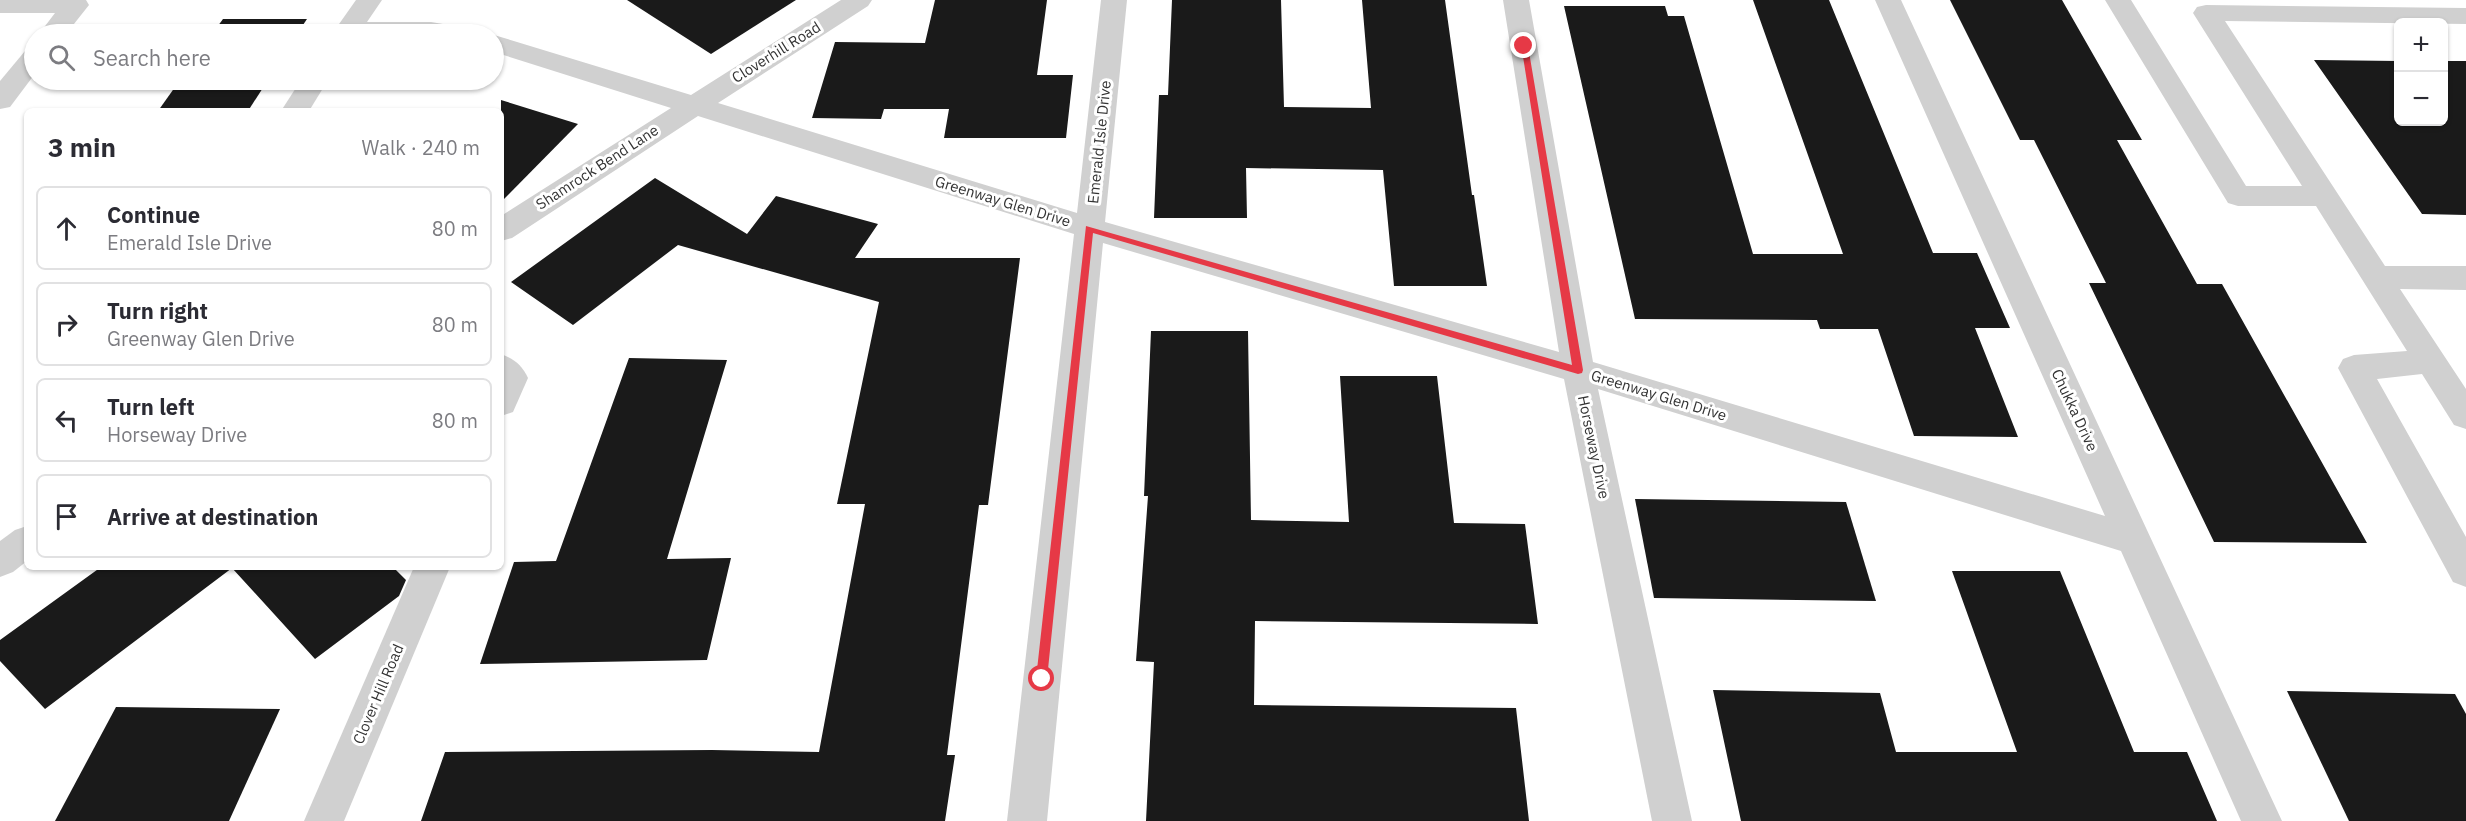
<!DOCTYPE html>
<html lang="en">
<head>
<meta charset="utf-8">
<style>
  body { margin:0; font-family:"IBM Plex Sans",sans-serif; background:#f7f7f7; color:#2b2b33 }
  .controls { position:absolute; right:18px; top:18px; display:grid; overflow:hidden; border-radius:9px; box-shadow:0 2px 4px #0004 }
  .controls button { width:54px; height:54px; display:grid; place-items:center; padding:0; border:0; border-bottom:2px solid #e1e1e2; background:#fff; color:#2b2b33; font:30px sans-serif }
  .stop { position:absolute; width:18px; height:18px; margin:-14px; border:4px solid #e63946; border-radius:50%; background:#fff }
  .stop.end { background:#e63946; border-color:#fff; box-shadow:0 2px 6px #0008 }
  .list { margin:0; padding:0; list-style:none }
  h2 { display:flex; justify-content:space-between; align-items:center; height:78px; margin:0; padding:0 24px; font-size:26px }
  h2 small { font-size:20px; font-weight:400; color:#7c7c81 }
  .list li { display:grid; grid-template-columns:39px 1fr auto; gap:18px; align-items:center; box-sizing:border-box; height:84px; margin:0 12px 12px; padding:0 12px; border:2px solid #e1e1e2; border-radius:9px }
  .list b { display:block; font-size:22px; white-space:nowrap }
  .list p { margin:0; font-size:20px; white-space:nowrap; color:#7c7c81 }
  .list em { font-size:20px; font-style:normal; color:#7c7c81 }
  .icon { flex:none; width:33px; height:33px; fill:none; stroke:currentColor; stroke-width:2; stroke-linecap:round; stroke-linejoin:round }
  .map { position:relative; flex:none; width:2466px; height:821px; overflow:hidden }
  .search { position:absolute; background:#fff; box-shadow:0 2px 4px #0004; left:24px; top:24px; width:480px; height:66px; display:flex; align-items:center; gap:15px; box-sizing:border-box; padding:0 21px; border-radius:33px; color:#7c7c81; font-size:22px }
  .panel { position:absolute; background:#fff; box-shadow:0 2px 4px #0004; left:24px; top:108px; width:480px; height:462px; border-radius:9px }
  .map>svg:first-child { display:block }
  .building { fill:#1a1a1a }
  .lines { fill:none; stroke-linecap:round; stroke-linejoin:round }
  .minor { fill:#d0d0d0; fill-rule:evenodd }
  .route { fill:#e63946 }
  .labels { text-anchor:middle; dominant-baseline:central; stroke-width:6; stroke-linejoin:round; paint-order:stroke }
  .street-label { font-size:15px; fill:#333; stroke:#fff }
</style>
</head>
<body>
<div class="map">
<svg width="2466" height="821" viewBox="0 0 2466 821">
  <rect width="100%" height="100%" fill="#fff"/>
  <g class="building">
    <path d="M627 0H796L711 54Z"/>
    <path d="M935 0H1047L1037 75H1073L1066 138H944L949 109H884L881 119 812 118 835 42 925 43Z"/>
    <path d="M1172 0H1281L1284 107 1371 108 1362 0H1445L1472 195H1474L1487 286H1394L1383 170 1246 168 1247 218H1154L1159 95H1168Z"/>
    <path d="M1753 0H1829L1933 253H1977L2010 328H1975L2018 437 1914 436 1878 329H1820L1817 320 1635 319 1564 6H1665L1668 16H1684L1753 254H1843Z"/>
    <path d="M1950 0H2062L2142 140H2117L2197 284H2222L2367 543 2214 542 2089 283H2106L2034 140H2020Z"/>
    <path d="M223 19H307L297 34H212Z"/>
    <path d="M2314 60 2398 61V122H2444V61H2466V215L2422 214Z"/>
    <path d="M180 80H268L248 111H158Z"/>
    <path d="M501 100 578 124 501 202Z"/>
    <path d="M655 178 747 234 776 196 878 224 855 258H1020L988 505H979L947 755H955L945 821H421L445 752 712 750 819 752 865 504H837L879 302 678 245 573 325 511 282Z"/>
    <path d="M1151 331H1248L1251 520 1349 522 1340 376H1437L1454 523 1525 524 1538 624 1255 621 1254 705 1516 708 1529 821H1146L1154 662 1136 661 1148 496H1144Z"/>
    <path d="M629 358 727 360 667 559 731 558 707 660 480 664 514 562 556 561Z"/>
    <path d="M1635 499 1846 502 1876 601 1654 598Z"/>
    <path d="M101 567H393L406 580 399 596 315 659 232 568 45 709 0 661V640Z"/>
    <path d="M1952 571H2060L2134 752H2187L2217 821H1741L1713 690 1880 693 1896 752H2017Z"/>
    <path d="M2287 691 2455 694 2466 714V821H2349Z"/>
    <path d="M116 707 280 709 229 821H55Z"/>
  </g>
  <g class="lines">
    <g class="minor">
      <path d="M0 0H86L89 5 66 34H39L55 13H0Z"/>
      <path d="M356 0H382L367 22H431L467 28 471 34H332Z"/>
      <path d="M841 0H872L868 6 718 103 1077 213 1101 0H1127L1105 222 1559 352 1503 0H1529L1593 362 2105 516 1875 0H1901L2282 821H2241L2121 551 1598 389 1692 821H1652L1564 379 1103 243 1047 821H1007L1074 234 698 116 512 238 501 241V216L671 108 494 52V35L691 95Z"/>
      <path d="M2105 0H2131L2246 186H2302L2193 13 2197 7 2206 5 2466 8V24L2225 21 2385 266H2466V290L2400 289 2466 389V429L2454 425 2422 374 2377 379 2466 537V587L2453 582 2338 368 2343 359 2354 355 2407 351 2316 206H2238L2228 203Z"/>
      <path d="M34 48V75L10 107 0 109V81L25 51Z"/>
      <path d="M301 80H328L309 111H281Z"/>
      <path d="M501 354C514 359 522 365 528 378L513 412 501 416Z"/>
      <path d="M27 526V561L13 572 0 577V541L15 530Z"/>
      <path d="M414 567H450L344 821H304Z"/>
    </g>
  </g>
  <path class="route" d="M1521 44 1528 46 1583 370 1582 373 1578 374 1093 233 1047 679 1042 684 1038 682 1036 679 1086 226 1572 365Z"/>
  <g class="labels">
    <g class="street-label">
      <text transform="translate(776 52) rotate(-32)">Cloverhill Road</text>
      <text transform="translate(1099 142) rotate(-84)">Emerald Isle Drive</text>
      <text transform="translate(597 167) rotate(-33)">Shamrock Bend Lane</text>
      <text transform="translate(1003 201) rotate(17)">Greenway Glen Drive</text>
      <text transform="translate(1659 395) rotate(17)">Greenway Glen Drive</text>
      <text transform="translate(2075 410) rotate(65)">Chukka Drive</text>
      <text transform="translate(1594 447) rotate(78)">Horseway Drive</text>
      <text transform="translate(378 694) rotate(-67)">Clover Hill Road</text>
    </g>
  </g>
</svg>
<div class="controls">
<button>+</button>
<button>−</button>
</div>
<div class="stop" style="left:1042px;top:679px"></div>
<div class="stop end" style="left:1524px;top:46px"></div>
<div class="search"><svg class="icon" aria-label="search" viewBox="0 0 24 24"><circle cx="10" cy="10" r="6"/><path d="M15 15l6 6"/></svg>Search here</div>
<section class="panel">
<h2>3 min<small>Walk · 240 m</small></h2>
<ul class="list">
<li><svg class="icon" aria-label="ahead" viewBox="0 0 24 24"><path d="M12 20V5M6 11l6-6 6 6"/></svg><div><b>Continue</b><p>Emerald Isle Drive</p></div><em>80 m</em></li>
<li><svg class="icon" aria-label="right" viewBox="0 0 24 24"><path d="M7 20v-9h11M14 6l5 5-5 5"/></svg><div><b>Turn right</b><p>Greenway Glen Drive</p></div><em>80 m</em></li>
<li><svg class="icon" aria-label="left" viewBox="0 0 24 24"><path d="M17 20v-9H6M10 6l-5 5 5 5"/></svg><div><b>Turn left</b><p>Horseway Drive</p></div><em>80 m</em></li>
<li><svg class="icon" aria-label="arrive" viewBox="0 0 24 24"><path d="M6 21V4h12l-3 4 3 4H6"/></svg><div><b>Arrive at destination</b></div></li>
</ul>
</section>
</div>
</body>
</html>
